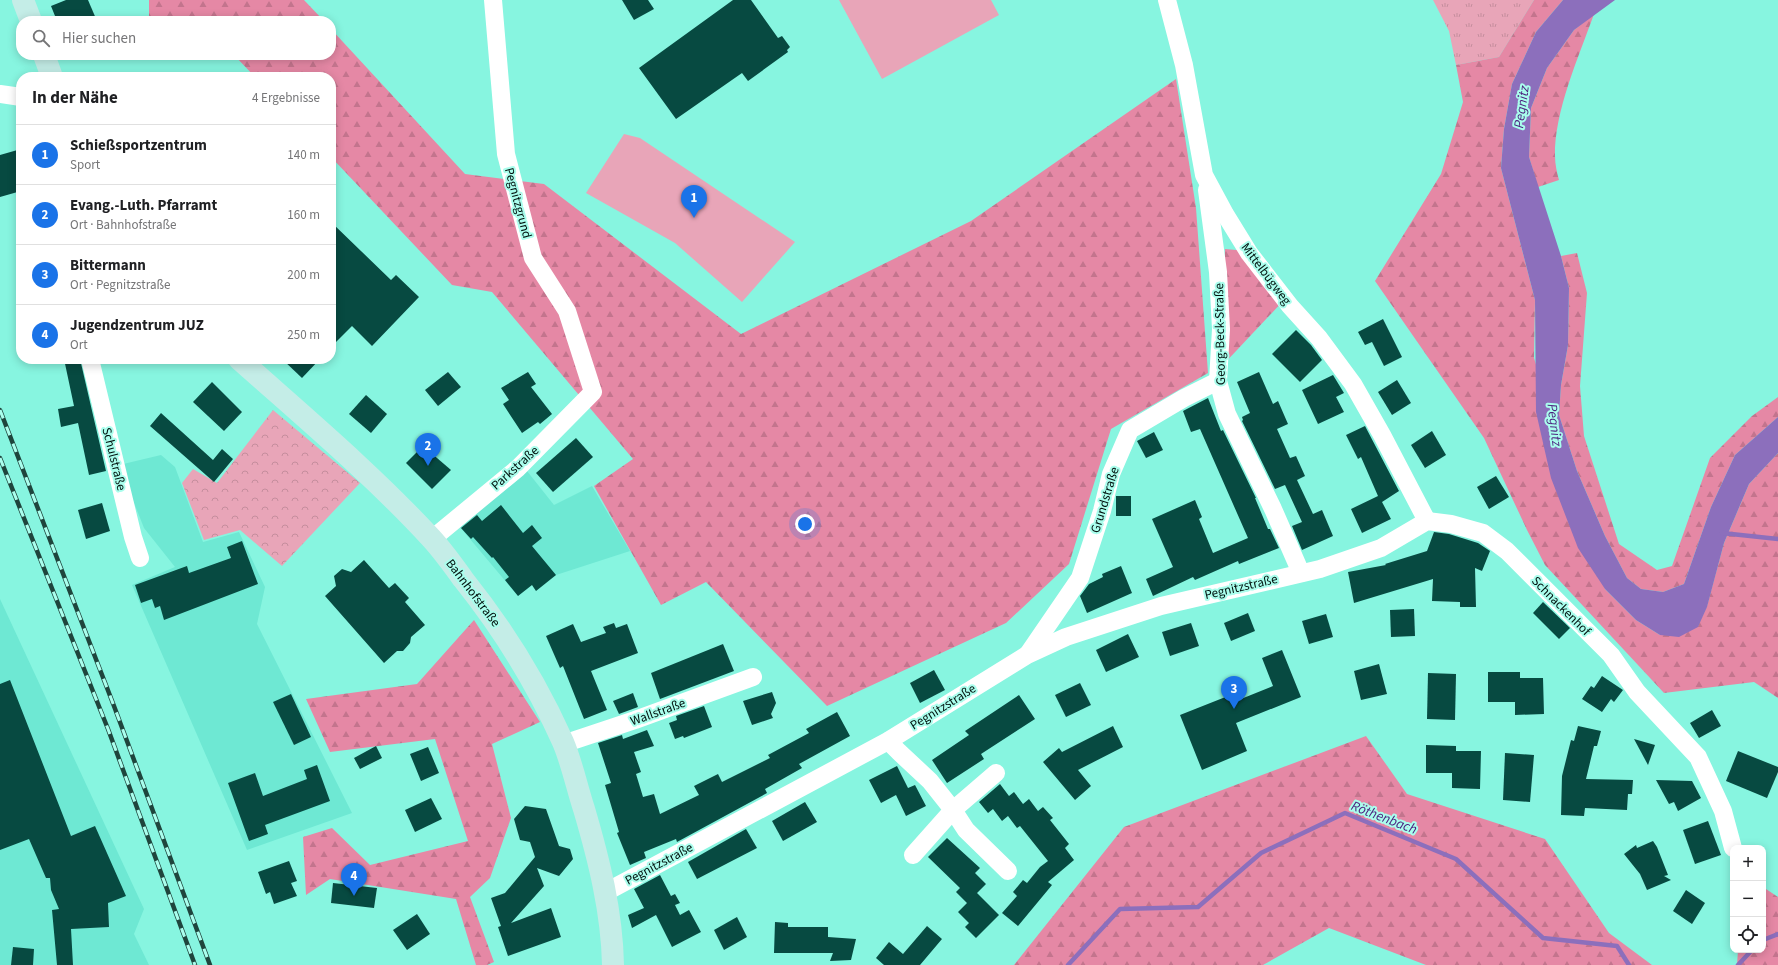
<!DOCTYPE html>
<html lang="de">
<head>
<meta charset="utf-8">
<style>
  body { margin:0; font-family:"Source Sans 3",sans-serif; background:#f6f6f6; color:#202124 }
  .controls { position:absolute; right:12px; bottom:12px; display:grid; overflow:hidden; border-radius:8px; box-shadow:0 2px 10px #0003 }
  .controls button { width:36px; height:36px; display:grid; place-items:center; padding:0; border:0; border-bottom:1px solid #e0e0e0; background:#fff; color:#202124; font:20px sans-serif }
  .you { position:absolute; left:805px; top:524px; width:14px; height:14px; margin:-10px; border:3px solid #fff; border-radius:50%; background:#1a73e8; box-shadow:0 0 0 6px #1a73e833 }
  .badge { display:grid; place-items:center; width:26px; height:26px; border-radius:50%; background:#1a73e8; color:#fff; font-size:13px; font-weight:700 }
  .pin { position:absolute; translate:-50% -33px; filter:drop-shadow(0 1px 2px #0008) }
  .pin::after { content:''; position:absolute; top:21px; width:14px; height:12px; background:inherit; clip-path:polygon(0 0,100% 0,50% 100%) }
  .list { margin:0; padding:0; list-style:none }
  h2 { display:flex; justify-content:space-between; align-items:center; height:52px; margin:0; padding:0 16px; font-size:17px }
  h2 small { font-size:13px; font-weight:400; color:#757577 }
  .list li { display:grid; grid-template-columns:26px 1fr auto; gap:12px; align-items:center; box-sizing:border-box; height:60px; padding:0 16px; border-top:1px solid #e0e0e0 }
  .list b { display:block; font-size:15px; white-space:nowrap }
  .list p { margin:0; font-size:13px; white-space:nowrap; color:#757577 }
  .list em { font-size:13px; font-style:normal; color:#757577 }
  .icon { flex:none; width:22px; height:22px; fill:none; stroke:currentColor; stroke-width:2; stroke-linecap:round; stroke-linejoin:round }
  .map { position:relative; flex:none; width:1778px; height:965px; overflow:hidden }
  .search { position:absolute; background:#fff; box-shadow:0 2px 10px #0003; left:16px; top:16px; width:320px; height:44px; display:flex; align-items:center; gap:10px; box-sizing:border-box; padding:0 14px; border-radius:16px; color:#757577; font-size:15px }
  .panel { position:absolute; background:#fff; box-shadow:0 2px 10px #0003; left:16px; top:72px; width:320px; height:292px; border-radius:16px }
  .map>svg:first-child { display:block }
  .built { fill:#6ee8d3 }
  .grass { fill:url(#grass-tufts) }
  .forest { fill:url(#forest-firs) }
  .park { fill:url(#park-crowns) }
  .garden { fill:#e8a5b8 }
  .water { fill:#8c6fbc }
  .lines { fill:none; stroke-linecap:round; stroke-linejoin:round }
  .stream { stroke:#8c6fbc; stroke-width:4.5 }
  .building { fill:#074a41 }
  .street { stroke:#fff; stroke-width:18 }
  .secondary { stroke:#c4ede7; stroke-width:22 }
  .rail-casing { stroke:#1f453d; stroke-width:4.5 }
  .rail { stroke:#aafeed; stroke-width:3; stroke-dasharray:9; stroke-linecap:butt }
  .labels { text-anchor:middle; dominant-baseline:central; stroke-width:4; stroke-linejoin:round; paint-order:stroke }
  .street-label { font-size:13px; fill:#00110d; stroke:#aafeed }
  .water-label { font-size:14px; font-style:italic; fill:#4c217e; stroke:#aafeed }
</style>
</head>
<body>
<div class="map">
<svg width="1778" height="965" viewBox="0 0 1778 965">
  <defs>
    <pattern id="grass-tufts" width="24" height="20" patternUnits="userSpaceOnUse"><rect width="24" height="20" fill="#e8a5b8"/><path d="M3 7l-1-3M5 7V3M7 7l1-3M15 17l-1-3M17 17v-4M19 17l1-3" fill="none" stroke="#c58d9d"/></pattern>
    <pattern id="forest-firs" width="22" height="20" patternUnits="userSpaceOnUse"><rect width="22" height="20" fill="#e588a5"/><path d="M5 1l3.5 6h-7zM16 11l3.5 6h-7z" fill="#c3748d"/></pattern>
    <pattern id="park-crowns" width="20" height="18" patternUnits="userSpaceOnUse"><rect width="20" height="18" fill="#e8a5b8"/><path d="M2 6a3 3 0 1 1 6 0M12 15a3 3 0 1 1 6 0" fill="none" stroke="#c58d9d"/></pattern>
  </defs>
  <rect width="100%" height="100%" fill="#87f5e0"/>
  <g class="built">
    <path d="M161 455 175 467 203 542 239 532 265 587 257 624 352 813 247 850 132 585 175 567 144 528 119 465Z"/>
    <path d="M527 471 554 505 592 486 630 551 556 575 536 591 532 585 518 596 459 526Z"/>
    <path d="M0 599 144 909 134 934 149 965H0Z"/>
  </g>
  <path class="grass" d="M1433 0H1534L1499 57 1456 65 1449 31Z"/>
  <g class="forest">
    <path d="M149 0H304L324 21H149Z"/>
    <path d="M1534 0H1563L1536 32 1512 84 1504 129 1501 168 1535 300 1534 358 1605 589 1636 620 1660 635 1698 626 1707 606 1724 543 1749 484 1778 453V698L1754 682 1664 693 1545 565 1527 530 1484 438 1375 281 1441 174 1463 102 1456 65 1499 57Z"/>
    <path d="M1594 14C1579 56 1554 112 1555 156 1555 164 1557 173 1559 180L1538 187 1529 157 1531 108 1547 68 1574 30Z"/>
    <path d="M331 29 465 174 544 184 741 334 971 221 1176 79 1196 208 1208 373 1111 429 1069 564 1006 623 827 706 706 582 661 605 594 486 633 459 492 292 452 285 331 157V77H255L234 55H331Z"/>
    <path d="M1225 249 1248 251 1285 299 1221 367Z"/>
    <path d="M1577 253 1587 293 1580 386 1584 436 1619 544 1657 570 1672 566 1710 458 1752 416 1778 397V417L1735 455 1711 507 1684 584 1663 592 1641 589 1627 578 1605 536 1577 471 1559 415 1561 385 1568 345 1569 288 1561 256Z"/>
    <path d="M474 620 540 722 492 744 511 818 490 878 470 897 494 962 487 965H476L456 899 330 879 306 895 303 837 332 828 370 865 468 841 435 739 330 752 306 699 417 684Z"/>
    <path d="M1366 736 1407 794 1545 839 1609 933 1652 965H1426L1329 928 1263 965H1014L1124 827Z"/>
    <path d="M1763 887 1778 897V965H1737L1738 950H1763Z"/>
  </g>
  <path class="park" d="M273 410 360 483 282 566 240 530 204 540 182 483 193 469 217 483Z"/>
  <g class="garden">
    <path d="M839 0H991L999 15 882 79Z"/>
    <path d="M624 134 640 138 795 242 742 302 675 243 586 193Z"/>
  </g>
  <path class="water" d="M1563 0H1615L1574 30 1547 68 1531 108 1529 157 1561 256 1569 288 1568 345 1561 385 1559 415 1577 471 1605 536 1627 578 1641 589 1663 592 1684 584 1711 507 1735 455 1778 417V453L1749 484 1724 543 1707 607 1698 627 1679 637 1660 635 1636 620 1605 589 1578 548 1551 478 1536 412 1535 300 1501 168 1504 129 1512 84 1536 32Z"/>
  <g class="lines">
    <g class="stream">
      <path d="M1722 533 1778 539"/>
      <path d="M1763 940 1778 934"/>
      <path d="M1068 965 1120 909 1198 907 1261 853 1345 813 1456 859 1543 938 1617 946 1629 965"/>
      <path d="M1738 965 1752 950"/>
    </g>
  </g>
  <g class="building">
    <path d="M66 0H88L97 21H57L51 6Z"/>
    <path d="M622 0H648L654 9 634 20Z"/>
    <path d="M733 0H751L778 38 782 36 790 47 787 50 788 52 748 81 742 73 676 119 639 68Z"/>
    <path d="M21 149V191L0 197V155Z"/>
    <path d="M331 222 391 280 396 275 419 297 372 346 352 326 331 347Z"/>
    <path d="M1383 319 1402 357 1384 366 1372 342 1365 345 1358 332Z"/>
    <path d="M1296 330 1311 345 1322 360 1300 382 1272 354Z"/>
    <path d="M64 359H80L106 471 89 475 78 423 61 427 58 409 74 406Z"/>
    <path d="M282 359H320L302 378Z"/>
    <path d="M448 372 461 387 438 406 425 390Z"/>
    <path d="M528 372 536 384 531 387 552 414 540 424 538 422 522 433 503 404 509 400 501 388Z"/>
    <path d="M1259 372 1273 404 1278 401 1288 424 1277 429 1290 458 1296 456 1305 476 1297 480 1313 514 1322 510 1333 536 1302 550 1292 526 1302 522 1285 485 1275 489 1242 421 1243 420 1242 417 1250 413 1237 382Z"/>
    <path d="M1333 375 1344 393 1336 397 1344 412 1318 424 1302 390Z"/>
    <path d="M1397 380 1411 403 1392 415 1378 392Z"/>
    <path d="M212 382 242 412 224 431 193 402Z"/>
    <path d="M366 395 387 414 371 433 349 414Z"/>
    <path d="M1208 398 1221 431 1223 430 1256 498H1255L1268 529H1270L1279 548 1239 564 1238 561 1195 580 1193 577 1153 596 1146 579 1173 567 1152 519 1195 500 1202 517 1199 519 1213 553 1248 538 1200 429 1191 432 1183 411Z"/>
    <path d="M161 413 213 460 222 449 233 459 214 482 150 426Z"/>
    <path d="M1365 426 1399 491 1382 502 1391 519 1362 533 1351 509 1378 496 1361 457 1358 459 1346 435Z"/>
    <path d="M1432 431 1446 455 1425 468 1411 445Z"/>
    <path d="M1154 432 1163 450 1146 458 1137 441Z"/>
    <path d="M576 438 593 457 553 492 536 473Z"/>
    <path d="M423 446 451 470 432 489 406 463Z"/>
    <path d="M1496 476 1509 497 1489 509 1477 487Z"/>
    <rect x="1116" y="496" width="15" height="20"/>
    <path d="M102 503 110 531 86 539 78 510Z"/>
    <path d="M501 505 523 533 532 525 542 538 532 546 556 575 536 591 532 585 518 596 505 580 509 577 493 557 492 558 473 537 471 539 461 528 477 515 482 521Z"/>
    <path d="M1434 532 1449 534 1478 543 1490 551 1482 571 1475 568 1476 607H1460V602L1432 601 1433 579 1354 603 1348 572 1386 565 1385 564 1427 551Z"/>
    <path d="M242 541 258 584 164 620 160 606 155 608 152 599 141 603 135 585 187 566 189 573 231 558 227 547Z"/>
    <path d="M364 560 389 588 395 583 409 598 405 602 425 625 411 637 410 643 403 651H397L384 663 325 596 336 586 334 576 342 569 351 572Z"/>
    <path d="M1121 566 1132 593 1087 613 1080 596 1089 584 1103 577 1102 574Z"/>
    <path d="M1543 602 1570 628 1559 639 1533 613Z"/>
    <path d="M1414 609 1415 636 1391 637 1390 610Z"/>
    <path d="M1248 613 1255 631 1231 641 1224 623Z"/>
    <path d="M1326 614 1333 637 1309 644 1302 621Z"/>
    <path d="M614 623 616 628 627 624 638 653 591 671 607 710 584 719 563 666 560 668 546 636 573 624 581 642 606 633 603 627Z"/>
    <path d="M1191 623 1199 646 1170 656 1162 632Z"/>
    <path d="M1128 634 1139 657 1106 672 1096 650Z"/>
    <path d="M723 644 734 671 660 699 651 673Z"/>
    <path d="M1282 650 1301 697 1236 723 1247 751 1202 770 1180 715 1228 696 1231 703 1273 686 1262 658Z"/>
    <path d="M1379 664 1387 694 1361 700 1354 671Z"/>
    <path d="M934 670 945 690 920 703 910 683Z"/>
    <path d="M1488 672H1520V678H1543L1544 714 1515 715V702H1488Z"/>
    <path d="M1428 673 1456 674 1455 720 1427 719Z"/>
    <path d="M1602 676 1623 690 1614 702 1611 699 1602 712 1582 699 1591 686 1594 688Z"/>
    <path d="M10 680 71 836 95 826 126 896 108 903 109 927 71 929 73 965H57L52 910 59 909 51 890 50 878H46L29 839 0 850V684Z"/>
    <path d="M1080 683 1091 705 1066 717 1055 695Z"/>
    <path d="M772 692 776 703 771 714 773 718 752 725 743 701Z"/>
    <path d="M633 693 638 707 619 714 613 701Z"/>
    <path d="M291 694 311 737 294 745 273 702Z"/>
    <path d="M1019 695 1035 719 981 754 984 759 947 783 932 760 969 735 965 731Z"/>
    <path d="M704 706 712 727 684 738 683 736 675 739 669 723 677 720 676 716Z"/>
    <path d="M1712 710 1721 726 1699 738 1690 723Z"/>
    <path d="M837 712 850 736 799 764 802 768 765 789 767 793 677 842 676 839 644 852 646 858 630 865 617 833 619 832 605 785 611 783 598 743 622 735 623 739 647 730 654 746 634 752 641 772 636 774 643 797 654 794 660 814 699 795 694 786 718 774 722 782 770 758 768 755 809 733 806 729Z"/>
    <path d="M1113 726 1123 747 1078 770 1091 786 1075 800 1043 762 1059 748 1062 752Z"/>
    <path d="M1578 726 1601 731 1597 746H1594L1586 779 1633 780 1632 794H1628L1627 810 1585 808 1584 816 1561 815 1562 776 1571 740 1574 741Z"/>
    <path d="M1634 739 1655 745 1648 765Z"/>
    <path d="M1426 745 1456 746V751H1481L1480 789 1452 788V773H1426Z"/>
    <path d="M376 746 382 758 360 769 354 758Z"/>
    <path d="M428 747 439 773 421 781 410 754Z"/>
    <path d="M1738 751 1778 767V772L1767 798 1726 781Z"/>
    <path d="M1505 753 1534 755 1530 802 1503 800Z"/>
    <path d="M317 765 330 801 265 825 268 834 249 841 228 783 255 773 263 796 307 779 304 770Z"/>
    <path d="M897 766 908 788 915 785 926 806 906 816 896 795 881 803 869 780Z"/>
    <path d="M1656 780 1692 781 1701 798 1678 811 1674 802 1669 804Z"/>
    <path d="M1000 784 1009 796 1014 792 1023 804 1029 799 1038 811 1043 807 1053 818 1050 820 1069 844 1065 848 1074 860 1048 882 1052 885 1018 926 1002 913 1017 896 1013 892 1023 880 1027 883 1040 867 1048 861 1020 826 1017 828 1008 816 1002 821 993 809 988 813 979 802Z"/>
    <path d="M431 798 442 819 415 832 405 810Z"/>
    <path d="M805 802 817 822 783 841 772 821Z"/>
    <path d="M525 806 546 809 559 846 570 849 573 859 559 876 537 868 544 886 511 923 551 908 561 937 508 956 498 927 501 926 491 898 505 893 535 857 530 842 520 840 514 819Z"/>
    <path d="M1708 821 1721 855 1695 864 1683 830Z"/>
    <path d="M746 829 757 848 697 879 688 862Z"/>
    <path d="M947 838 980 868 975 873 986 884 977 893 999 915 976 938 965 927 969 923 958 912 967 903 956 892 960 888 928 857Z"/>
    <path d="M1653 841 1657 847 1668 875 1664 876 1671 880 1647 890 1640 874 1624 854 1636 845 1637 848Z"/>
    <path d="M289 861 297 881 291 883 297 896 274 904 270 892 266 894 258 872Z"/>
    <path d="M660 875 671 896 675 894 680 903 675 905 680 915 689 910 701 932 672 947 656 915 632 928 628 915 644 908 634 889Z"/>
    <path d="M333 883 377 888 374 908 331 903Z"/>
    <path d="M1686 890 1705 903 1692 924 1673 911Z"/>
    <path d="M417 914 430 934 407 950 393 930Z"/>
    <path d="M737 917 747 937 724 950 714 930Z"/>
    <path d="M775 922 788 923V927H828V937L856 939 851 960 830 961 833 953H774Z"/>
    <path d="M927 926 942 939 920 965H884L876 958 889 942 903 954Z"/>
    <path d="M13 947 34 949 33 965H11Z"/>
  </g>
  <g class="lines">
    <g class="street">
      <path d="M1167 0 1184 65 1204 175 1225 214 1249 253 1290 306 1319 338 1353 384 1382 435 1427 521"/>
      <path d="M0 94 21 97"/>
      <path d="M1207 190 1218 272 1221 329 1218 381 1227 414 1273 509 1301 573"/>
      <path d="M90 359 133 537 140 558"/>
      <path d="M432 539 518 468 593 392 567 311 533 258 506 154 493 0"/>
      <path d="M1028 654 1080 578 1102 511 1111 474 1130 430 1184 398 1218 381"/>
      <path d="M888 741 899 752 930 781 953 810 966 830 1008 871"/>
      <path d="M563 744 635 720 753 677"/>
      <path d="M913 855 953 810 996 773"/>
      <path d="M606 892 888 741 1027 655 1066 637 1161 606 1320 569 1381 548 1427 521 1451 524 1483 533 1507 551 1611 655 1637 692 1698 757 1723 811 1733 848"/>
    </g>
    <g class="secondary">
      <path d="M23 0 31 21"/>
      <path d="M44 55 52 77"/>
      <path d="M239 359C304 417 372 474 431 538 443 551 453 565 463 579 503 629 537 684 563 742 572 763 577 788 584 809 599 860 612 912 613 965"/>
    </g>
    <defs>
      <g id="rail">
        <path d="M0 410 114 706 210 965"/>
        <path d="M0 458 108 729 195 965"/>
      </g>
    </defs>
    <use href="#rail" class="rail-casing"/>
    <use href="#rail" class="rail"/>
  </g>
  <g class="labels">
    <g class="street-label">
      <text transform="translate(518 203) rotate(75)">Pegnitzgrund</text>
      <text transform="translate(1266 274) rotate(53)">Mittelbügweg</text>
      <text transform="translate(1220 334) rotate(-91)">Georg-Beck-Straße</text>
      <text transform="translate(114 459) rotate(76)">Schulstraße</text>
      <text transform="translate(515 468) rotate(-42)">Parkstraße</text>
      <text transform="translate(1105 500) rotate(-73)">Grundstraße</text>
      <text transform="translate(1241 587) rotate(-13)">Pegnitzstraße</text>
      <text transform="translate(473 593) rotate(53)">Bahnhofstraße</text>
      <text transform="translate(1561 606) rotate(45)">Schnackenhof</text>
      <text transform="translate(943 707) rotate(-32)">Pegnitzstraße</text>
      <text transform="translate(658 712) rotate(-20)">Wallstraße</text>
      <text transform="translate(659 864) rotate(-28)">Pegnitzstraße</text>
    </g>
    <g class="water-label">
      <text transform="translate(1522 107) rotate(-82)">Pegnitz</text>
      <text transform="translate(1554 425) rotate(83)">Pegnitz</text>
      <text transform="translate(1384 818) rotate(21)">Röthenbach</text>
    </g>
  </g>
</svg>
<div class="controls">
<button>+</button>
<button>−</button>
<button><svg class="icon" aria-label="locate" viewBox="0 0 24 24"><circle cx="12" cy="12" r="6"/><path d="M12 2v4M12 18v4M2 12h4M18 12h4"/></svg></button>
</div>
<div class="you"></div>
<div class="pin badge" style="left:694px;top:218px">1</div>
<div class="pin badge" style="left:428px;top:466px">2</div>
<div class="pin badge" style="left:1234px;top:709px">3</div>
<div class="pin badge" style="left:354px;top:896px">4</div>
<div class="search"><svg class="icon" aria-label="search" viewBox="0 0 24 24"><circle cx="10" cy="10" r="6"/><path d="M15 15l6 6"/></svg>Hier suchen</div>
<section class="panel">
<h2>In der Nähe<small>4 Ergebnisse</small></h2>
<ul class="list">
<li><span class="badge">1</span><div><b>Schießsportzentrum</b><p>Sport</p></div><em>140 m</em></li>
<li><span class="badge">2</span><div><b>Evang.-Luth. Pfarramt</b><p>Ort · Bahnhofstraße</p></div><em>160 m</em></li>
<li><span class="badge">3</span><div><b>Bittermann</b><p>Ort · Pegnitzstraße</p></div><em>200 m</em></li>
<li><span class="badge">4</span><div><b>Jugendzentrum JUZ</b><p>Ort</p></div><em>250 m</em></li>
</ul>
</section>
</div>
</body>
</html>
